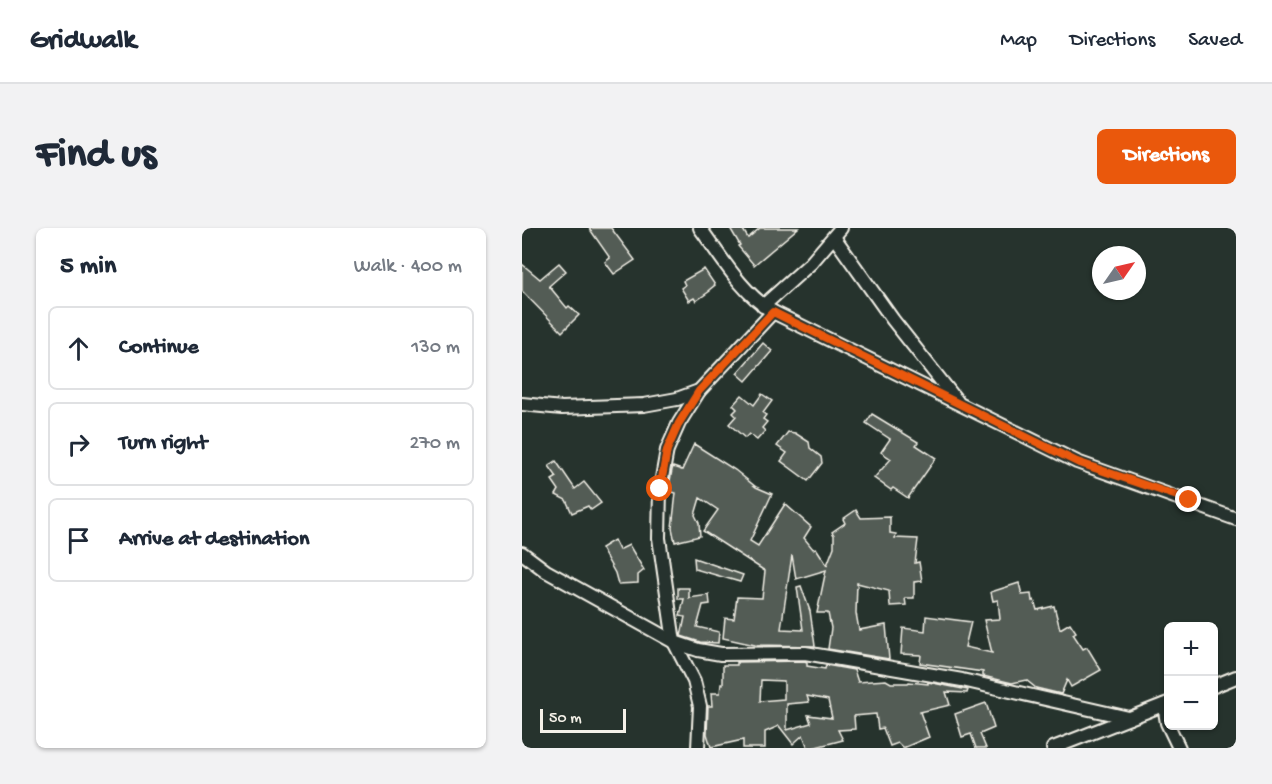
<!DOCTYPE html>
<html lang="en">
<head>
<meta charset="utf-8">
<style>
  body { margin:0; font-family:"Gochi Hand",sans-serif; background:#f2f2f3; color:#1f2937 }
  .controls { position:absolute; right:18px; bottom:18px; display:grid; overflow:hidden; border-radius:9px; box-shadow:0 2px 4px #0004 }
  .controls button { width:54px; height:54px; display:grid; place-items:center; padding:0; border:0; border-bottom:2px solid #e0e1e3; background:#fff; color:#1f2937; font:30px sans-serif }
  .compass { position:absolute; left:570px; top:18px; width:54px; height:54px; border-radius:50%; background:#fff; box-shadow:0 2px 4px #0004; rotate:56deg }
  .scale { position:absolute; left:18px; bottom:15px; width:86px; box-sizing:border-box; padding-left:6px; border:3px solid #f4f1e8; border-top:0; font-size:16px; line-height:21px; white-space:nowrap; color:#f4f1e8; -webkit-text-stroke:4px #26332d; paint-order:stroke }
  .stop { position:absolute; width:18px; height:18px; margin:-14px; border:4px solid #ea580c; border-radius:50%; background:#fff }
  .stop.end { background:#ea580c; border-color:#fff; box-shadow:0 2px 6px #0008 }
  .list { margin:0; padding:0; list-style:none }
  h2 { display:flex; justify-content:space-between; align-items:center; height:78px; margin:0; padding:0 24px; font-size:26px }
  h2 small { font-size:20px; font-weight:400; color:#747a83 }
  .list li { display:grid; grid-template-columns:39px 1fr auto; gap:18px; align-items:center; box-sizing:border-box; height:84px; margin:0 12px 12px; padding:0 12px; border:2px solid #e0e1e3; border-radius:9px }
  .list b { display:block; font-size:22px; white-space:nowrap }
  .list em { font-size:20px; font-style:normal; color:#747a83 }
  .icon { flex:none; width:33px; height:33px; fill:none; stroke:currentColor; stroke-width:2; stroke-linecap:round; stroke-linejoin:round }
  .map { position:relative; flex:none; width:714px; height:520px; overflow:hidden; border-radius:9px }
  header { display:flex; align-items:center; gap:36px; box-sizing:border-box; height:84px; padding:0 30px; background:#fff; border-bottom:2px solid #e0e1e3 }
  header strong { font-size:28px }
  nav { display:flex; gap:33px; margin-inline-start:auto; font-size:21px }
  .intro { display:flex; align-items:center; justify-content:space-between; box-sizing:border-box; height:144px; padding:0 36px }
  h1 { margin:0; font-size:42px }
  .button { padding:15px 27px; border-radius:9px; background:#ea580c; color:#fff; font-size:21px; font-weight:700 }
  main { display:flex; gap:36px; padding:0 36px }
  aside { flex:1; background:#fff; border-radius:9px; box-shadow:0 2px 4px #0004 }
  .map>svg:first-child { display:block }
  .building { fill:#525c55; stroke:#f4f1e8; stroke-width:1.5; fill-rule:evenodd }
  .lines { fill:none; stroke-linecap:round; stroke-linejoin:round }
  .minor-casing { stroke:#f4f1e8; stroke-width:16 }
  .minor { stroke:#26332d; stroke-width:12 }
  .route { stroke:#ea580c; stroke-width:8 }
</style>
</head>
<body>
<header>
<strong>Gridwalk</strong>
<nav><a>Map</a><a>Directions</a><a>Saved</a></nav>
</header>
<div class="intro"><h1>Find us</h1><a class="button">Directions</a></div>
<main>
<aside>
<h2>5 min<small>Walk · 400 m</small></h2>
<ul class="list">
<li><svg class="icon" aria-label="ahead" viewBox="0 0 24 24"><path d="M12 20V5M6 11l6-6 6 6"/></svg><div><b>Continue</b></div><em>130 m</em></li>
<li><svg class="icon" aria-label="right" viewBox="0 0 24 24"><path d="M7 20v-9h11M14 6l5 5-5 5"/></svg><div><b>Turn right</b></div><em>270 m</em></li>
<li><svg class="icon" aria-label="arrive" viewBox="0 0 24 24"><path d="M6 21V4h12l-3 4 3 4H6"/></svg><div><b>Arrive at destination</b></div></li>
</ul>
</aside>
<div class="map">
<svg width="714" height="520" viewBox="0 0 714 520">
  <rect width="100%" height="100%" fill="#26332d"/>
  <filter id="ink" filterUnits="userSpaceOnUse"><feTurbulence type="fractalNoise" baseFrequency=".0167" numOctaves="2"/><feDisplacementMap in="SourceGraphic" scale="12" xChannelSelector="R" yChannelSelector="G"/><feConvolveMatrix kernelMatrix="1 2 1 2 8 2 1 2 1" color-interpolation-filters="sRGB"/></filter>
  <g filter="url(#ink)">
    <g class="building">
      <path d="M67 0H89L113 32 92 46 83 34 88 30Z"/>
      <path d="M208 0H220L226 10 238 0H276L232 37 216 18 218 17Z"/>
      <path d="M37 35 44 43 27 58 45 80 47 78 57 87 40 104 0 63V36L18 51Z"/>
      <path d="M182 41 193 57 187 62 188 63 174 73 172 70 167 73 159 60 163 57 161 53Z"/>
      <path d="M241 115 250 123 224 153 215 145Z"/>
      <path d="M240 166 250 173 241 185 244 187 241 191 245 194 240 200 243 203 235 212 227 206 223 210 207 196 214 188 211 185 215 181 211 177 220 167 232 177Z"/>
      <path d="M350 186 396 214 394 217 414 230 386 270 371 260 369 262 352 250 369 231 359 224 368 211 344 195Z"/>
      <path d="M266 204 273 205 287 214 288 220 299 229 300 235 286 253 259 233 265 225 255 218Z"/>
      <path d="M172 216 213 242 234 259 250 266 228 313 236 318 263 276 289 299 282 310 291 321 294 320 305 337 312 319V307L310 304 323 295 321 291 334 282 339 290 368 289V305L374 306 373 310 396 311 393 335 397 334 400 353 392 354V370H383L384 377 368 378 367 363 335 355 334 385 337 402 364 397 367 431 306 421 309 400 306 385H295L304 342 274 351 270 327 259 401 281 402 275 359 279 358 288 383 293 418 233 417 201 410 203 390 212 391 215 369 240 370 243 343 181 303 196 282 178 270 173 287 177 295 178 308 153 314 150 300 154 265 146 263 150 242 151 239 160 242Z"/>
      <path d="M34 233 53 261 62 254 79 275 69 282 66 278 50 285 44 272 34 267 37 262 30 252 35 249 27 238Z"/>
      <path d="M92 312 97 322 107 317 122 342 116 347V355L96 356 93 345 79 320Z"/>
      <path d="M172 330 221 347 218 354 173 341Z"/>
      <path d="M497 355 500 367 509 366 510 373 512 372 515 382 532 378 538 401 548 395 554 404 551 406 561 421 565 419 579 442 549 459 545 452 539 466 514 460 504 452 490 455 461 448V444L398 435 399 427 379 426 381 400 403 403 404 388 449 394 443 419 470 425 462 392 478 391 476 372 471 373 469 364Z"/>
      <path d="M156 360H167V370L187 367 188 376 181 377 175 399 197 404 196 415 178 414 159 408 163 389 158 388 162 371H156Z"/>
      <path d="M282 433 285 434V438L303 441 304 437 332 442 336 454 364 452 369 455H386L387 454 406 456V454L446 462 445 465 424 464 428 477 398 484 407 509 381 520 376 515 368 518 361 500 356 501 354 486 332 488 333 501 316 502 321 512 290 520H286L281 507 271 516 257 498 243 504V520H221V512L189 519 185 506 186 478H190L189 465H198L199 456H201V437H215V434ZM239 452 262 453V471L238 473ZM285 468 306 472 310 490 286 487 289 495 265 502V476L287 474Z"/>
      <path d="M464 475 472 500 458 506 464 520H454L449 506 440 509 433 486Z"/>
    </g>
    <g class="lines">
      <defs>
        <g id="minor">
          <path d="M178 0C200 30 219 64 251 84L555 234 714 291"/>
          <path d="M312 9 371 92 435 173"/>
          <path d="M241 78 289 35 319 0"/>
          <path d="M0 176 40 180 122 177 155 171 177 163 251 84"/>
          <path d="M0 325 24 343 152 414 176 422 199 426 283 425 440 452 607 490"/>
          <path d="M692 458 714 449"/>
          <path d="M642 477 645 495 657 520"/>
          <path d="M176 520 178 478 172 453 152 414 137 310 138 261 145 222 157 195 177 163"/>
          <path d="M531 520 646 475"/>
        </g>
      </defs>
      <use href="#minor" class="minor-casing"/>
      <use href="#minor" class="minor"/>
    </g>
  </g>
  <g class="lines" filter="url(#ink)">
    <path class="route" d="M138 261 145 222 157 195 177 163 251 84 555 234 667 272"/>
  </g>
</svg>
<div class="controls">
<button>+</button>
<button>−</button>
</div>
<svg class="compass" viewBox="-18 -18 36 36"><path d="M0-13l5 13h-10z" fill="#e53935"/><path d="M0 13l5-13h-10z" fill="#747a83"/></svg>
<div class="scale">50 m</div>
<div class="stop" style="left:138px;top:261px"></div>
<div class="stop end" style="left:667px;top:272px"></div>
</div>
</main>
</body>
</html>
